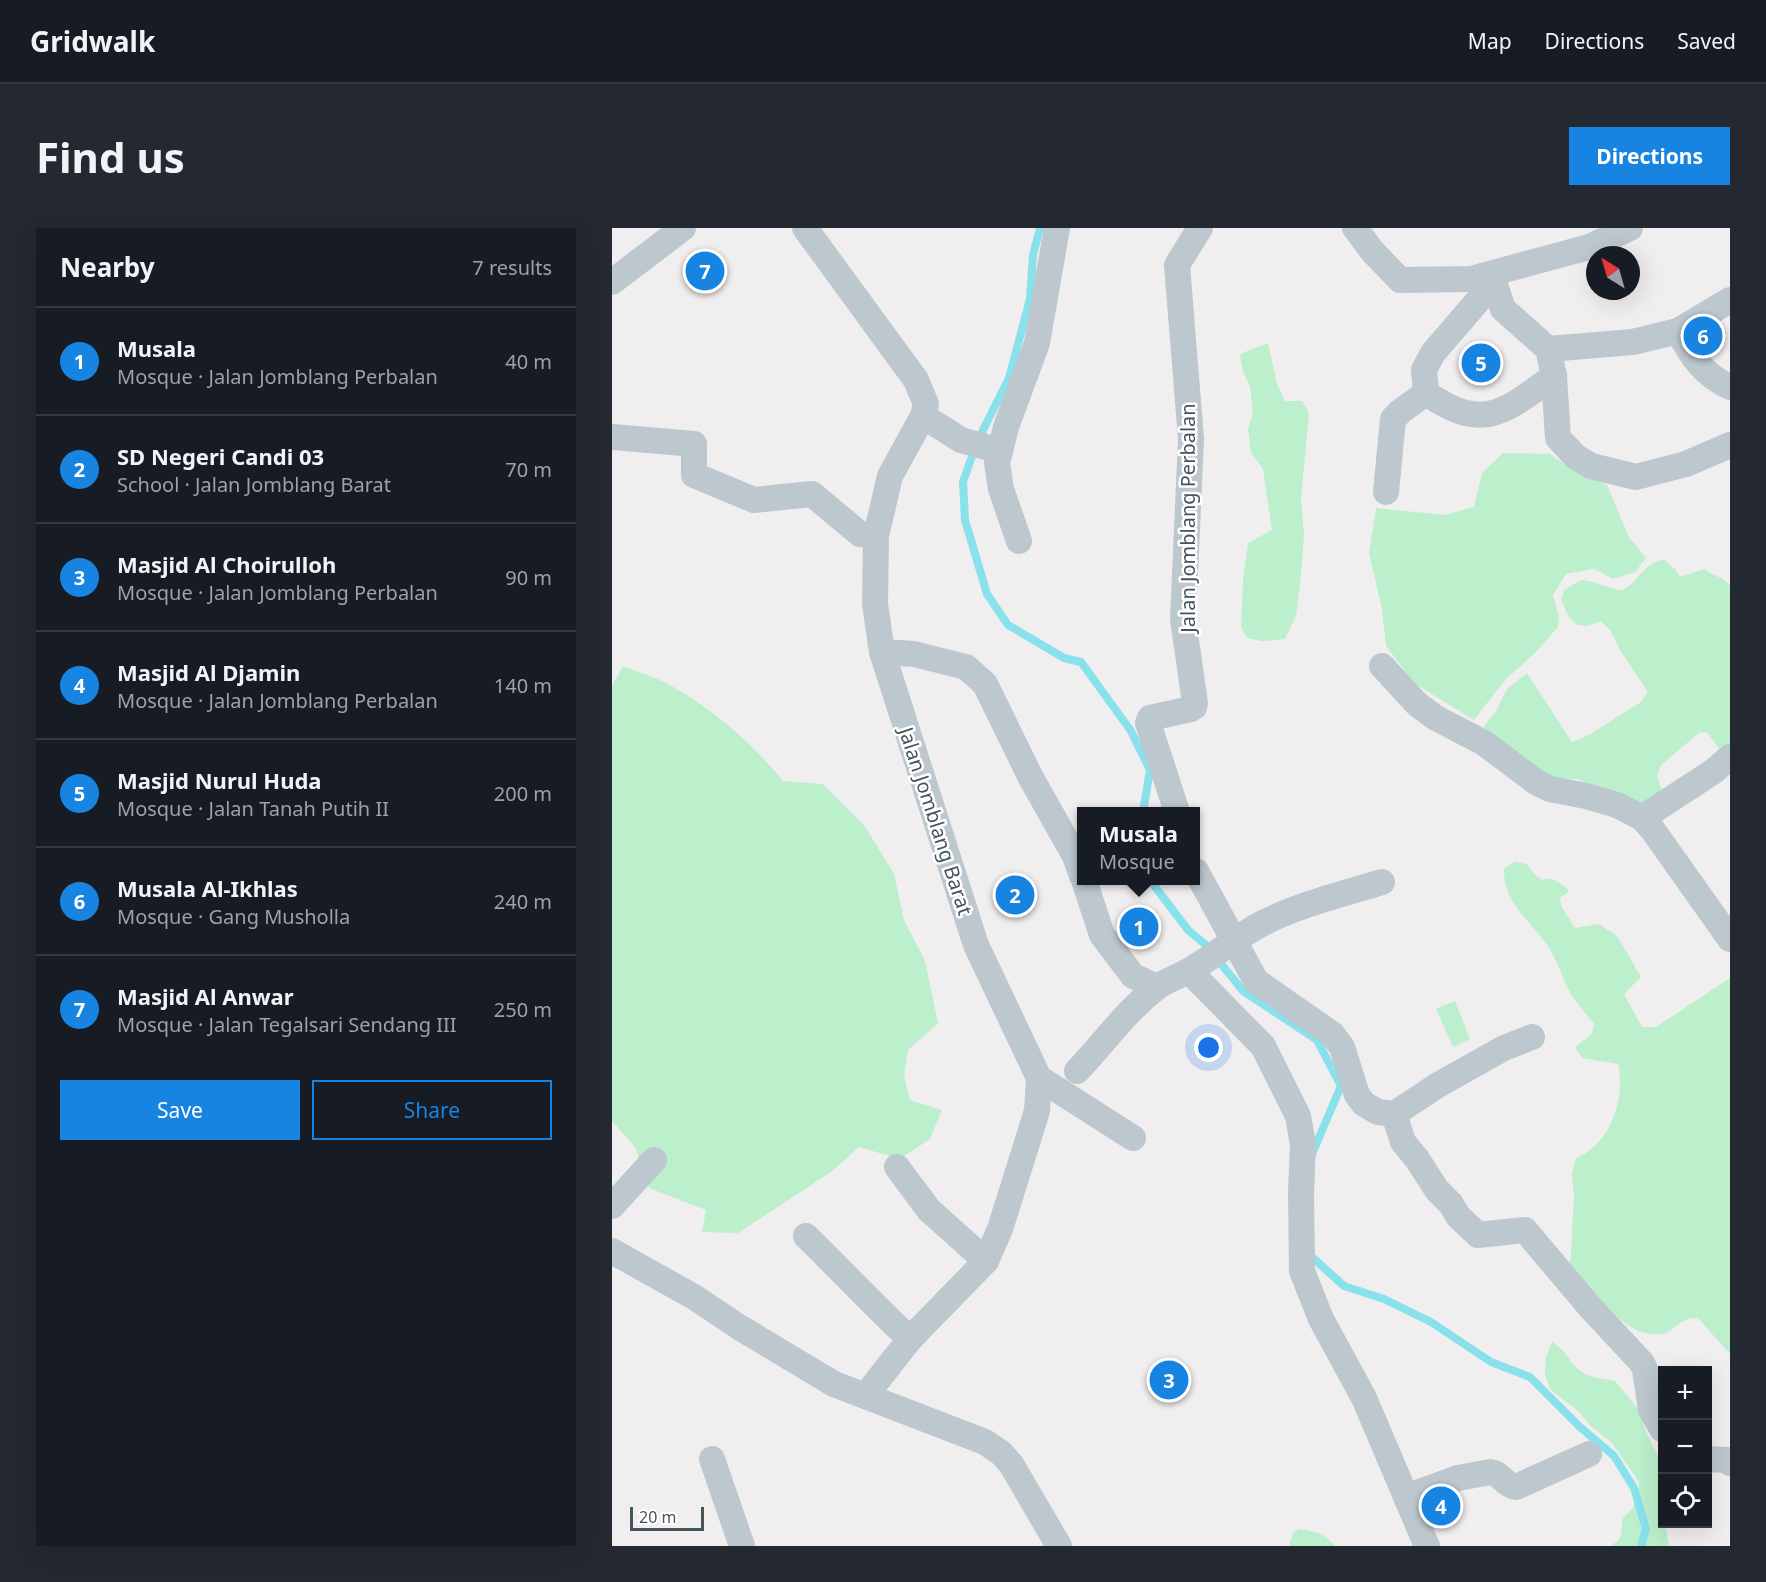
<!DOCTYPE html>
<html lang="en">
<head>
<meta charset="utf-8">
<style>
  body { margin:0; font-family:"Noto Sans",sans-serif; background:#242831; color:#f1f3f6 }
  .controls { position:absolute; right:18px; bottom:18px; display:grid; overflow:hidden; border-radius:0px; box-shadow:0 6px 24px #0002 }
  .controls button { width:54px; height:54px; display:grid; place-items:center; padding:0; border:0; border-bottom:2px solid #363941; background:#171b24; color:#f1f3f6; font:30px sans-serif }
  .compass { position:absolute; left:974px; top:18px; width:54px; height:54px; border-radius:50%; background:#171b24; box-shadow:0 6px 24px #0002; rotate:323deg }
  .scale { position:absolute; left:18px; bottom:15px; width:74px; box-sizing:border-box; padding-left:6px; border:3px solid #46545c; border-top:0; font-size:16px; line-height:21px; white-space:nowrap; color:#46545c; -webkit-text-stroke:4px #fff; paint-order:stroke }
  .you { position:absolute; left:597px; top:820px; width:21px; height:21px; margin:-15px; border:4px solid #fff; border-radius:50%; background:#1a73e8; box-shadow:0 0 0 9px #1a73e833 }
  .badge { display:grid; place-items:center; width:39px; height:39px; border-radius:50%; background:#1884e1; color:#fff; font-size:20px; font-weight:700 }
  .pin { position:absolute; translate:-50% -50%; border:3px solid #fff; box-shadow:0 2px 6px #0006 }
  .popup { position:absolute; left:465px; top:579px; width:123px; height:78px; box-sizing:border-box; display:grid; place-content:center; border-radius:0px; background:#171b24; filter:drop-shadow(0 2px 4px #0005); font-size:20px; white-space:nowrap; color:#9ea1a6 }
  .popup b { font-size:22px; color:#f1f3f6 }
  .popup::after { content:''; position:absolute; left:50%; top:100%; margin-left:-12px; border:12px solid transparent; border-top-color:#171b24 }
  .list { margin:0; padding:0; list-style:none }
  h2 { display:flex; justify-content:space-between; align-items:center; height:78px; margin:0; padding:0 24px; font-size:26px }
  h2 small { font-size:20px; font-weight:400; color:#9ea1a6 }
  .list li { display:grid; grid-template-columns:39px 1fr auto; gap:18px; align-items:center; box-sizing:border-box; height:108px; padding:0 24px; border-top:2px solid #363941 }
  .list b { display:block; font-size:22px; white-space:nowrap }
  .list p { margin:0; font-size:20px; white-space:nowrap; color:#9ea1a6 }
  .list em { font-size:20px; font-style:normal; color:#9ea1a6 }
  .actions { display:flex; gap:12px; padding:18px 24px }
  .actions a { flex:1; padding:14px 0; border:2px solid #1884e1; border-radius:0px; text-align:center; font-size:21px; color:#1884e1 }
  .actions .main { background:#1884e1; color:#fff }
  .icon { flex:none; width:33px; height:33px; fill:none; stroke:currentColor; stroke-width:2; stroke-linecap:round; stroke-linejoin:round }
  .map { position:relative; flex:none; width:1118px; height:1318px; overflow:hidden; border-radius:0px }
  header { display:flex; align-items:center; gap:36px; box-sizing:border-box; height:84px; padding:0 30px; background:#171b24; border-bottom:2px solid #363941 }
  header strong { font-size:28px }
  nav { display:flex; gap:33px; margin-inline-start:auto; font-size:21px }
  .intro { display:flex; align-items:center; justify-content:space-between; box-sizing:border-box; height:144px; padding:0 36px }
  h1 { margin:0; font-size:42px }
  .button { padding:15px 27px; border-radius:0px; background:#1884e1; color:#fff; font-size:21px; font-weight:700 }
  main { display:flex; gap:36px; padding:0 36px }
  aside { flex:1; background:#171b24; border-radius:0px; box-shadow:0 6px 24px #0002 }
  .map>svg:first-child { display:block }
  .green { fill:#bcefcb }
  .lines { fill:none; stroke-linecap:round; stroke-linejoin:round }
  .stream { stroke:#89e1ec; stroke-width:8 }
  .minor { stroke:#bcc7ce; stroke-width:26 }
  .labels { text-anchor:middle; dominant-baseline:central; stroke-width:5; stroke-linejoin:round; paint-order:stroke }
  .street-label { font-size:20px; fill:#46545c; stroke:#fff }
</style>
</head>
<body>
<header>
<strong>Gridwalk</strong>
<nav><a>Map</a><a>Directions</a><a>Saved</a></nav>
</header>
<div class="intro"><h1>Find us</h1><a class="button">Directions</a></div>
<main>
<aside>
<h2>Nearby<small>7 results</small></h2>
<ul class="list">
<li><span class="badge">1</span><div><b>Musala</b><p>Mosque · Jalan Jomblang Perbalan</p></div><em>40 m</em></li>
<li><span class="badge">2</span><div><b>SD Negeri Candi 03</b><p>School · Jalan Jomblang Barat</p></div><em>70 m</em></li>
<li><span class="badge">3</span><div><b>Masjid Al Choirulloh</b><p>Mosque · Jalan Jomblang Perbalan</p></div><em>90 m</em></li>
<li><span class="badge">4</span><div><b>Masjid Al Djamin</b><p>Mosque · Jalan Jomblang Perbalan</p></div><em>140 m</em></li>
<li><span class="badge">5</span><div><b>Masjid Nurul Huda</b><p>Mosque · Jalan Tanah Putih II</p></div><em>200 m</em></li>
<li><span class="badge">6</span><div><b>Musala Al-Ikhlas</b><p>Mosque · Gang Musholla</p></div><em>240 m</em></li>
<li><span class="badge">7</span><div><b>Masjid Al Anwar</b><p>Mosque · Jalan Tegalsari Sendang III</p></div><em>250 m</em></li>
</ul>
<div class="actions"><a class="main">Save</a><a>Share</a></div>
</aside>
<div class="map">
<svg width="1118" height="1318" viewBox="0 0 1118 1318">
  <rect width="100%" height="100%" fill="#f1eeef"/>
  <g class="green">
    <path d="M656 115 665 156 673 173H690L697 185 689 271 692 307 689 346 684 388 673 411 650 413 635 410 629 399 631 352 636 315 660 302 651 241 639 225 636 201 641 185 638 158 631 144 628 126Z"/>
    <path d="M891 225 938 226 954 237 995 257 1017 309 1034 330 1023 344 1001 351 982 341 954 346 941 367 947 390 946 399 923 425 893 452 862 492 802 455 774 418 770 381 757 325 764 280 832 287 862 279 870 245Z"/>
    <path d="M1051 331 1063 341 1068 349 1092 341C1101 348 1111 348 1118 358V536L1095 504 1087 505 1050 536 1045 547 1054 575 1045 585 983 561 966 551 940 553 871 499 883 485 895 461 915 445 960 514 977 507 1029 474 1036 464 1008 422 998 402 989 393 975 398 965 397 957 389 949 372 952 362 969 352C979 352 1005 363 1010 362 1022 358 1028 343 1038 337 1042 335 1047 333 1051 331Z"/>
    <path d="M11 438C26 444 44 449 58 457 102 482 139 514 171 553L211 556 252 597 282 646 292 692 313 733 326 795 296 822 292 848 298 872 330 882 318 911 288 931 247 919 219 944 126 1005 90 1004 94 982 37 960 23 919 0 893V458Z"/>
    <path d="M903 634 915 636 924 648 930 652C942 648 948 655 957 663L948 670 949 678 963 700 987 696 1005 708 1029 749 1012 766 1030 799H1044L1118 750V1126L1086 1090C1066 1089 1065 1103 1049 1106 1016 1112 977 1061 958 1039L962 970 960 946 964 930C998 917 1014 870 1006 836L970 830 963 819 980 806 982 796C974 786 966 776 959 766 952 754 948 740 941 727 925 695 891 680 892 640Z"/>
    <path d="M843 773 858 811 841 819 824 781Z"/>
    <path d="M940 1114C951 1120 955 1129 963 1138 973 1150 988 1150 1003 1153L1028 1183 1033 1202 1045 1227 1050 1234V1264L1049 1266 1050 1296H1053L1057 1318H999L1008 1311 1011 1290 1021 1280 1027 1267V1254L1000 1215 978 1197 965 1182 939 1162 933 1147 934 1129Z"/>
    <path d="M688 1301C703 1303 713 1306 723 1318H677L681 1304Z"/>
  </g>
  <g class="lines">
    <g class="stream">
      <path d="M428 0 421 27 418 71 397 150 365 214 351 254 353 292 375 366 396 397 452 430 469 434 519 503 538 542 531 584"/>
      <path d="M538 652 576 702 594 717 631 763 705 812 729 858 700 926"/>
      <path d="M699 1025V1028L732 1058 772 1071 819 1094 879 1134 918 1149 968 1199 1002 1228 1022 1260 1034 1301 1029 1318"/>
    </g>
    <g class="minor">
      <path d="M193 0 304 152 314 176 311 188 278 248 264 308 263 376 270 424 364 717 427 850 425 883 388 1001 374 1033 298 1111 254 1167"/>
      <path d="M743 0 761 24 788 52 859 51 977 19 1018 0"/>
      <path d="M0 54 71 0"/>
      <path d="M882 54 821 125 812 142 814 165C872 205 892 184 942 148L936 121 891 81 882 54 886 44"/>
      <path d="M1066 103C1079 127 1091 147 1118 159"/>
      <path d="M936 121 1021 114 1066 103 1118 72"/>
      <path d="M942 148 946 210 964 229 979 238 1024 249 1074 236 1118 217"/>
      <path d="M311 188 349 212 388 223"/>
      <path d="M0 209 82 216V247L142 272 200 266 248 306 264 308"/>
      <path d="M774 264 781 191 789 183 814 165"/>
      <path d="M407 313 389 261 385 235 394 199 425 115 445 0"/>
      <path d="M270 424 302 426 354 439 373 456 419 550 463 628 470 648"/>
      <path d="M770 438 805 476 824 490 872 515 924 554 938 561 974 568 1005 577 1030 590 1040 601 1118 711"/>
      <path d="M565 584 536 495 538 490 579 481 582 479 583 475 571 391 579 211 565 37 588 0"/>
      <path d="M1030 590 1102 543 1118 529"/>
      <path d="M584 643 644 753 720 806 730 819 745 867 752 876 766 884 782 886 826 857 892 820 920 809"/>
      <path d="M472 652 490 707 521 748 545 759"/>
      <path d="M577 743 651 818 686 888 691 917 689 964 690 1043 709 1091 752 1170 815 1318"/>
      <path d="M465 843C492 815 513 784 544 760 554 752 569 748 580 741 605 726 627 707 653 694 689 676 731 666 770 654"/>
      <path d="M427 850 521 910"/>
      <path d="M782 886 791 914 805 931 825 962 839 976 846 988 866 1007 913 1002 977 1078 1030 1135 1033 1141 1039 1182 1050 1201"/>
      <path d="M285 939 317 982 374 1033"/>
      <path d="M0 978 42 932"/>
      <path d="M194 1008C229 1042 262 1078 298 1111"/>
      <path d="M0 1023 82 1069 127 1099 222 1156 373 1214 389 1225 399 1236 447 1318"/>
      <path d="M100 1231 130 1318"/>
      <path d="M1096 1231 1114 1232 1118 1235"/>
      <path d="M794 1269 846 1250 878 1244C889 1245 892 1257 904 1259L977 1226"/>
    </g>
  </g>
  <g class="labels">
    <g class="street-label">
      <text transform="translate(575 290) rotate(-90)">Jalan Jomblang Perbalan</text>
      <text transform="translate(324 593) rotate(72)">Jalan Jomblang Barat</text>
    </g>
  </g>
</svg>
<div class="controls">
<button>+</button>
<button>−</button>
<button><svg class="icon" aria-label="locate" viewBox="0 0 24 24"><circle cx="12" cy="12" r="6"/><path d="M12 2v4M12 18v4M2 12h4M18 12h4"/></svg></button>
</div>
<svg class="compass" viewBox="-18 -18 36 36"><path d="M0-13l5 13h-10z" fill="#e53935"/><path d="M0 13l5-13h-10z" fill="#9ea1a6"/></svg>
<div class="scale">20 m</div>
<div class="you"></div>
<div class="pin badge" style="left:527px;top:699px">1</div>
<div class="popup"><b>Musala</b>Mosque</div>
<div class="pin badge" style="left:403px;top:667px">2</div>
<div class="pin badge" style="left:557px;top:1152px">3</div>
<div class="pin badge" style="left:829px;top:1278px">4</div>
<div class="pin badge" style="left:869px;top:135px">5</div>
<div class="pin badge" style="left:1091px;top:108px">6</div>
<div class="pin badge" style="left:93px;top:43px">7</div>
</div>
</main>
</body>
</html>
